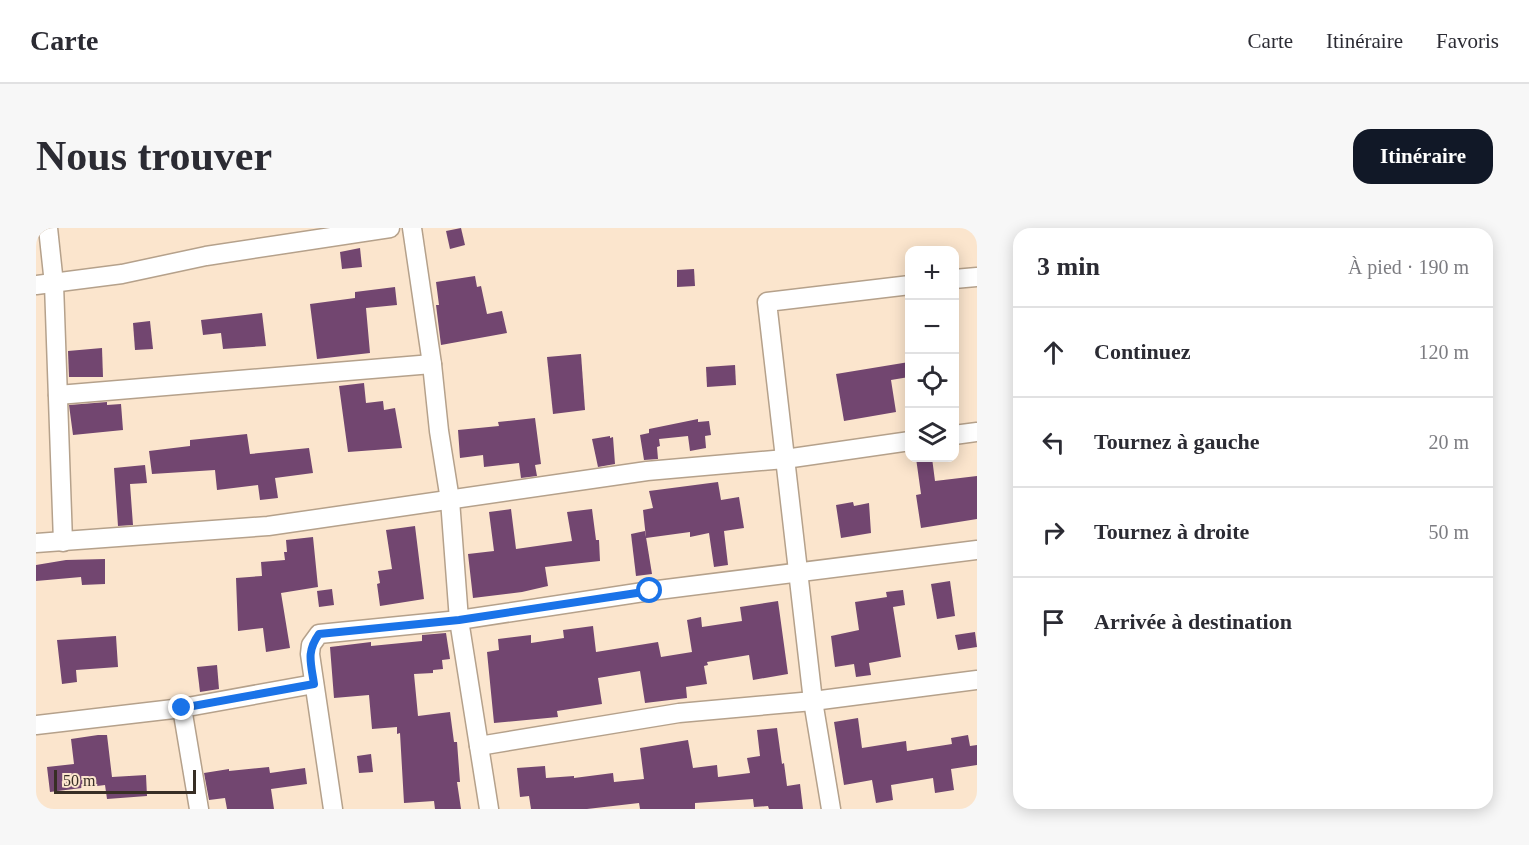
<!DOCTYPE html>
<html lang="fr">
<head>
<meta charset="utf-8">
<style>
  body { margin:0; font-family:"Times New Roman",serif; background:#f7f7f7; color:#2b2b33 }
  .controls { position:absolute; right:18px; top:18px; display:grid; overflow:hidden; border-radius:12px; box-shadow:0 3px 15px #0003 }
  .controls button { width:54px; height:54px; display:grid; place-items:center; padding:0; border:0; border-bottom:2px solid #e1e1e2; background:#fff; color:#2b2b33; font:30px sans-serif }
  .scale { position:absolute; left:18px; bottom:15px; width:142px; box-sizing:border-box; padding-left:6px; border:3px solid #372e25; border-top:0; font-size:16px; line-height:21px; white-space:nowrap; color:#372e25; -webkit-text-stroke:4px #fbe5cd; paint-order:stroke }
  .stop { position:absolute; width:18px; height:18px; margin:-14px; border:4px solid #1a73e8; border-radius:50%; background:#fff }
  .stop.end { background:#1a73e8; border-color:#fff; box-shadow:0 2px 6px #0008 }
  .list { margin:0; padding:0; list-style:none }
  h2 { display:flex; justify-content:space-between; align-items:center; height:78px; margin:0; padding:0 24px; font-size:26px }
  h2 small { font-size:20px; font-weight:400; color:#7c7c81 }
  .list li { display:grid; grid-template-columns:39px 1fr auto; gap:18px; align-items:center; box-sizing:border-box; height:90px; padding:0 24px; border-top:2px solid #e1e1e2 }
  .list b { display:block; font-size:22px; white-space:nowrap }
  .list em { font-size:20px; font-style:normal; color:#7c7c81 }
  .icon { flex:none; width:33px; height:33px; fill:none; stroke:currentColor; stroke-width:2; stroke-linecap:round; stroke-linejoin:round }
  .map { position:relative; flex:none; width:941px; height:581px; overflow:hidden; border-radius:18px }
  header { display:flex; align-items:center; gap:36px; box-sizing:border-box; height:84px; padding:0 30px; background:#fff; border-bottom:2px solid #e1e1e2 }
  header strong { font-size:28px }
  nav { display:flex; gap:33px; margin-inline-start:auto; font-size:21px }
  .intro { display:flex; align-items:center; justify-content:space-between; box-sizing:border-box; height:144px; padding:0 36px }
  h1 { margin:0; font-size:42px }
  .button { padding:15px 27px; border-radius:18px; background:#111827; color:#fff; font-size:21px; font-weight:700 }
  main { display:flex; gap:36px; padding:0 36px }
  aside { flex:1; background:#fff; border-radius:18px; box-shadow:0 3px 15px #0003 }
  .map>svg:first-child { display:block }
  .building { fill:#724670 }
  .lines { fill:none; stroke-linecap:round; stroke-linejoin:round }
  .minor-casing { stroke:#b5a18b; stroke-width:21 }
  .minor { stroke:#fff; stroke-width:18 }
  .route { stroke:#1a73e8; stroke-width:8 }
</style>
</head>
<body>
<header>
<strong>Carte</strong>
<nav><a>Carte</a><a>Itinéraire</a><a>Favoris</a></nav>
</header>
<div class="intro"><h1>Nous trouver</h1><a class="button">Itinéraire</a></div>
<main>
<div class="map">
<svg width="941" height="581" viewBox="0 0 941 581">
  <rect width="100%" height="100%" fill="#fbe5cd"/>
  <g class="building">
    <path d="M425 0 429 17 414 21 410 3Z"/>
    <path d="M324 20 326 39 306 41 304 24Z"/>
    <path d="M658 41 659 58 641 59V42Z"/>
    <path d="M439 48 441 59 445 58 451 86 466 83 471 105 405 117 400 77H403L400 54Z"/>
    <path d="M359 59 361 77 330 80 334 125 281 131 274 76 319 70V64Z"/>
    <path d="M226 85 230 118 187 121 185 105 167 107 165 92Z"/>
    <path d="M114 93 117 121 99 122 97 95Z"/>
    <path d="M66 120 67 149H33L32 123Z"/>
    <path d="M545 126 549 182 517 186 511 129Z"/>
    <path d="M873 134V149L855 152 860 184 808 193 800 146Z"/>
    <path d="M699 137 700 157 671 159 670 139Z"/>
    <path d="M328 155 330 175 347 173 348 182 359 180 366 220 312 224 303 158Z"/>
    <path d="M71 174V177L85 176 87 202 37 207 33 177Z"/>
    <path d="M499 190 505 236 499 237 501 248 485 250 483 235 448 239 447 227 424 230 422 202 463 198 462 194Z"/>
    <path d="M662 191V194L673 193 675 207 669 208 670 220 654 223 652 208 623 211 624 218 621 219 622 231 608 232 604 207 613 205V201Z"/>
    <path d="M211 206 214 226 273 220 277 245 239 250 242 270 224 272 222 257 181 262 179 242 116 246 113 223 154 218V212Z"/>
    <path d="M574 208V210L577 209 579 236 562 239 556 211Z"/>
    <path d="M880 230H896L899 253 941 248V291L885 300 880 267 885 266Z"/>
    <path d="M109 237 111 255 94 256 97 297 82 298 78 240Z"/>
    <path d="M682 254 685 272 703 269 708 300 688 303 692 337 678 339 673 305 654 309V304L610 310 607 282 617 280 613 263Z"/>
    <path d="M817 274 818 278 833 275 835 305 805 310 800 277Z"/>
    <path d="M475 281 480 321 536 313 531 284 556 281 560 312H563L564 333 509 339 512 358 486 364 437 370 432 326 458 323 453 284Z"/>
    <path d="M379 298 388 371 344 378 341 356 344 355 342 343 356 341 350 302Z"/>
    <path d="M609 303 616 346 600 348 595 306Z"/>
    <path d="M277 309 282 359 245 365 254 420 230 424 227 400 202 403 200 350 226 348 225 334 249 332 248 324H251L250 312Z"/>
    <path d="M69 331V356L46 357 45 349 0 353V337L30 332Z"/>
    <path d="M914 353 919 388 901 391 895 356Z"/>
    <path d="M296 361 298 377 283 379 281 363Z"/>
    <path d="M867 362 869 377 857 379 865 429 833 435 835 447 820 449 818 436 799 439 795 408 823 402 819 374 851 369 850 364Z"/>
    <path d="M742 373 752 446 717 452 713 427 671 434 672 437 668 438 671 456 650 459 651 470 609 475 604 443 562 450 566 476 521 483 522 489 458 495 451 424 463 422 462 411 495 407V415L528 410 527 402 557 398 560 424 622 414 625 429 656 424 651 392 665 389 666 399 706 393 704 379Z"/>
    <path d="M939 404 941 419 922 422 919 407Z"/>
    <path d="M410 405 414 431 406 432 407 441 397 442V445L378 446 382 488 414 484 418 514H421L424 554H421L425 581H399L398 573 368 575 364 505 361 506V499L336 501 333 467 298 470 294 419 335 414V418L386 413V407Z"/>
    <path d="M80 408 82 439 40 442 41 454 26 456 21 412Z"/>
    <path d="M181 437 183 461 164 464 161 439Z"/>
    <path d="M822 490 826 520 870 513 871 523 916 516 915 510 932 507 934 518 941 517V537L915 541 918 562 899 565 897 550 855 557 857 572 840 575 836 552 808 557 798 494Z"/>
    <path d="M741 500 746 536 748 535 751 558 764 556 767 581H733L732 578 718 579 717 571 659 575V581H604L603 575 551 581H495L493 568 484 569 481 540 509 538 510 550 538 548V550L577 545 578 554 608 551 604 520 652 512 657 540 681 537 682 549 714 545 711 530 724 528 721 502Z"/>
    <path d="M62 507H71L76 549 110 547 111 568 71 571 69 557 14 564 11 539 38 536 35 511Z"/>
    <path d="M335 526 337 544 323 545 321 528Z"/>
    <path d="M233 539 234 545 269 540 271 556 235 561 238 581H191L189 570 173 572 168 545 193 541V543Z"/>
  </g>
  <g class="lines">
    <defs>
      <g id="minor">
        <path d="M12 0 18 56 27 314"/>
        <path d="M376 0 396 136 403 203 414 272 423 392 453 581"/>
        <path d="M918 51 941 49"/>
        <path d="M0 57 86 46 170 28 354 0"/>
        <path d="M22 167 396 136"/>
        <path d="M918 207 941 204"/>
        <path d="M0 315 232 298 611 243 749 231 874 213"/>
        <path d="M146 480 163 581"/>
        <path d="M0 497 146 480 278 456"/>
        <path d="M443 518 643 485 777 473 941 452"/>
        <path d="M297 581 274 426 275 417 283 406 423 392 614 363 941 322"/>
        <path d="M795 581 777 473 731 74 874 57"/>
      </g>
    </defs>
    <use href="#minor" class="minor-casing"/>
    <use href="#minor" class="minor"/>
  </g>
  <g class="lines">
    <path class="route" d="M146 480 278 456C275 435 270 424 283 406L423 392 614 363"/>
  </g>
</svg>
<div class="controls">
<button>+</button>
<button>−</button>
<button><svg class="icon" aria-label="locate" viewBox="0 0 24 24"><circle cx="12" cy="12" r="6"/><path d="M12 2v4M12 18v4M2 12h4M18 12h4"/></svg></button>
<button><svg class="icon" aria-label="layers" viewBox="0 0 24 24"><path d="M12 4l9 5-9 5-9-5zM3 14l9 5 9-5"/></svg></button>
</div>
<div class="scale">50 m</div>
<div class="stop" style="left:614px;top:363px"></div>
<div class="stop end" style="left:146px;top:480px"></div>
</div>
<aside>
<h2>3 min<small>À pied · 190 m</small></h2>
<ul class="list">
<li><svg class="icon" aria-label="ahead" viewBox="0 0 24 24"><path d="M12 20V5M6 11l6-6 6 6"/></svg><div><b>Continuez</b></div><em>120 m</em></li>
<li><svg class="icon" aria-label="left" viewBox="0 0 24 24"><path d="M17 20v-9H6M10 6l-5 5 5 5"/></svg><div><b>Tournez à gauche</b></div><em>20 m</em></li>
<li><svg class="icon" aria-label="right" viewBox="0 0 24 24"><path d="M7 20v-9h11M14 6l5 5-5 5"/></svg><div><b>Tournez à droite</b></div><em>50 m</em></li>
<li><svg class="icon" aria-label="arrive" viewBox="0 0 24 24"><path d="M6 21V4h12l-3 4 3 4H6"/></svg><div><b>Arrivée à destination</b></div></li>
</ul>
</aside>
</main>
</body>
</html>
